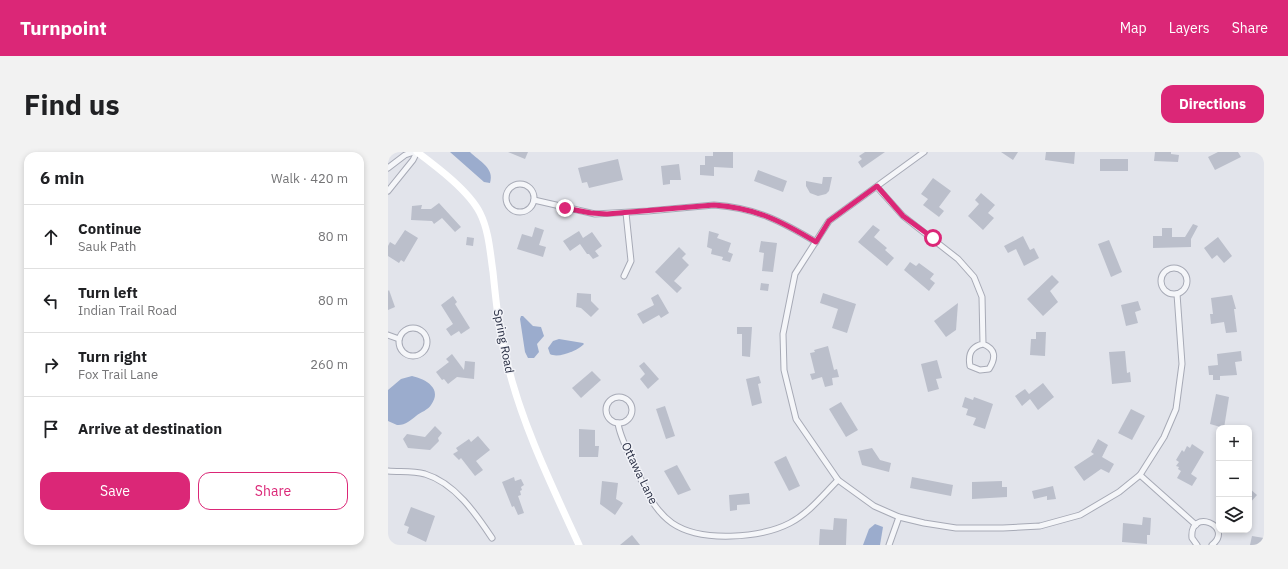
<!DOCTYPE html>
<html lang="en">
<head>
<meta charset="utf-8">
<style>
  body { margin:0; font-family:"IBM Plex Sans",sans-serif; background:#f2f2f2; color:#202124 }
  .controls { position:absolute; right:12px; bottom:12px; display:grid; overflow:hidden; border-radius:8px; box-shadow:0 2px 6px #0003 }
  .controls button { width:36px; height:36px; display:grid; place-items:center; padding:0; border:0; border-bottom:1px solid #e0e0e0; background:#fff; color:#202124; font:20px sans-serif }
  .stop { position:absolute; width:12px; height:12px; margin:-9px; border:3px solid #db2777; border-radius:50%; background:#fff }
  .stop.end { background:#db2777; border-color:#fff; box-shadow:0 1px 4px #0008 }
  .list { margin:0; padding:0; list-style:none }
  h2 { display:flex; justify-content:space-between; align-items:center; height:52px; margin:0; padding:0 16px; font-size:17px }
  h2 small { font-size:13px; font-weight:400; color:#757577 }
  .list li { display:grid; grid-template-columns:26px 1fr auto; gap:12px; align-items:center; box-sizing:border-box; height:64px; padding:0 16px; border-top:1px solid #e0e0e0 }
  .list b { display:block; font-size:15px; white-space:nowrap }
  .list p { margin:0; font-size:13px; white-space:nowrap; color:#757577 }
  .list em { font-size:13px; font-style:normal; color:#757577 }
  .actions { display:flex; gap:8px; padding:12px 16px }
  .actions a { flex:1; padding:9px 0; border:1px solid #db2777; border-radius:12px; text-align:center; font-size:14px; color:#db2777 }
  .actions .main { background:#db2777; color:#fff }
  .icon { flex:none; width:22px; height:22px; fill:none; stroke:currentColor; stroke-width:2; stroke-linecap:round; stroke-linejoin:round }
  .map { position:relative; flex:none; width:876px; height:393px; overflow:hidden; border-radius:12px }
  header { display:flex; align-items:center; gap:24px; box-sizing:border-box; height:56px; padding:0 20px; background:#db2777; color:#fff }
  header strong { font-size:19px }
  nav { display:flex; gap:22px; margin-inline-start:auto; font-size:14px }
  .intro { display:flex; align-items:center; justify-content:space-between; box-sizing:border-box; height:96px; padding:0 24px }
  h1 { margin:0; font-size:28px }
  .button { padding:10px 18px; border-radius:12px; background:#db2777; color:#fff; font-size:14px; font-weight:700 }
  main { display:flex; gap:24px; padding:0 24px }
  aside { flex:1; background:#fff; border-radius:12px; box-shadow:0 2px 6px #0003 }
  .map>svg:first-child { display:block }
  .water { fill:#9baccd }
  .building { fill:#bbbfcb }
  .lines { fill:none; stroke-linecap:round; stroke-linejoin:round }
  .street-casing { stroke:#a7aab6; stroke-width:7 }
  .street { stroke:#f5f6f9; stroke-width:5 }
  .secondary { stroke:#fff; stroke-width:7 }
  .route { stroke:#db2777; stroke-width:5 }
  .labels { text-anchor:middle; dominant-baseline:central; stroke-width:3; stroke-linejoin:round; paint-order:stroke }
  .street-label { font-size:12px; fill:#292f44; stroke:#f2f3f8 }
</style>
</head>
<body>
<header>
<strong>Turnpoint</strong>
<nav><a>Map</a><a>Layers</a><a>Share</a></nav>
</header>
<div class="intro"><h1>Find us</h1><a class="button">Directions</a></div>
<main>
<aside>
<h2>6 min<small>Walk · 420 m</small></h2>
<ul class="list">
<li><svg class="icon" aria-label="ahead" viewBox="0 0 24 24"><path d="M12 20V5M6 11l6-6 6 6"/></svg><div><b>Continue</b><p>Sauk Path</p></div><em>80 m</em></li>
<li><svg class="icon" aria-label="left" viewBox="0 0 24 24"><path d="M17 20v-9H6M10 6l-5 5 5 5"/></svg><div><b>Turn left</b><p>Indian Trail Road</p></div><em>80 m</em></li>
<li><svg class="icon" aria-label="right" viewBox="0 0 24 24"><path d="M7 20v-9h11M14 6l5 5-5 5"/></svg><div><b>Turn right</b><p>Fox Trail Lane</p></div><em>260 m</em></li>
<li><svg class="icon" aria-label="arrive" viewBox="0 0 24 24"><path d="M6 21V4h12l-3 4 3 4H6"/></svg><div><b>Arrive at destination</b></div></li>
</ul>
<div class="actions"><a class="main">Save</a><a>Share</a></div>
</aside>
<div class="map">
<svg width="876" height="393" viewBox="0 0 876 393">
  <rect width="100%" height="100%" fill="#e2e4eb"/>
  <g class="water">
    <path d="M62 0H82C91 9 107 16 102 31L96 30Z"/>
    <path d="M133 164H135L145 174 153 175 156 184 149 192 151 200 146 206H140L137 200 132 167Z"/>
    <path d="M171 187 195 191 196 192C191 198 170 207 162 202L160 196 165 189Z"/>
    <path d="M24 224C38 227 55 237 43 253 40 258 33 260 28 264 23 268 16 274 9 273 6 272 3 270 0 269V238L13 227Z"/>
    <path d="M487 372 495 375 492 393H475L481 377Z"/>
  </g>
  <g class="building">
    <path d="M120 0H140L137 7Z"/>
    <path d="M325 0H345V16L326 15V24L312 23V13H317V4H325Z"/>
    <path d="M477 0H497L474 16 470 10 474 7 471 4Z"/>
    <path d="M613 0H630L625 8Z"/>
    <path d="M658 0H687L686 12 657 8Z"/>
    <path d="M767 0H783V2L791 3 790 10 766 9Z"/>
    <path d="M830 0H850L853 5 827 18 820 5Z"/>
    <path d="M230 7 235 28 201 36 199 30 194 31 190 16Z"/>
    <rect x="712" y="7" width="28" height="12"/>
    <path d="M291 12 293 28H282V32L275 33 273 14Z"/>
    <path d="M370 18 399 29 395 40 366 29Z"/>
    <path d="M435 25H444L441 39 438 42 430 44 422 41 418 34V29L434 32Z"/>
    <path d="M545 26 563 39 551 55 556 59 551 65 535 53 540 47 533 42Z"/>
    <path d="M593 41 607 53 600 61 606 66 595 78 580 64 591 52 587 48Z"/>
    <path d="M51 51 73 75 67 80 54 66 46 72 44 69 23 68 24 54 34 53 33 57H43Z"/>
    <path d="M805 72 810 74 803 87V95L765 96V84H774V76H784V85H797Z"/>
    <path d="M485 73 492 78 486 85 499 96 497 98 506 106 499 114 470 90Z"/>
    <path d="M147 75 156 78 151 93 158 95 155 105 129 97 134 82 144 85Z"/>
    <path d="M17 78 30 86 16 110 13 108 11 111 0 104V94L2 90 7 93Z"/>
    <path d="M191 79 195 86 204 80 214 94 207 99 211 104 205 107 201 102H199L192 92 182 99 175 89Z"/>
    <path d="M321 79 331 82 329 86 343 91 340 100 345 102 342 110 334 108 335 105 323 102 324 97 319 95Z"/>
    <path d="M635 84 642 98 646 96 651 106 636 114 628 97 620 101 616 94Z"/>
    <path d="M79 85 86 86 85 94 78 93Z"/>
    <path d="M830 85 844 104 836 111 829 103 824 107 816 96Z"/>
    <path d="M721 88 734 120 723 125 710 92Z"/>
    <path d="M373 89 389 91 385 120 374 119 376 101 371 100Z"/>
    <path d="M291 95 298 102 294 106 301 113 286 129 294 136 289 141 267 120Z"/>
    <path d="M522 110 528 114 531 111 546 122 542 127 547 131 541 139 516 118Z"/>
    <path d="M664 123 671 130 662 139 670 150 655 164 639 147Z"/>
    <path d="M373 131 381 132 380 139 372 138Z"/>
    <path d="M1 138 7 155 0 158V139Z"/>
    <path d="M189 141 203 142V149L211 157 203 165 193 156 188 155Z"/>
    <path d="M435 141 468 152 459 181 444 176 450 157 432 151Z"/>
    <path d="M270 142 281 161 273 166 271 163 255 172 249 162 266 153 263 146Z"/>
    <path d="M844 143 848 157H846L849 180 838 181 836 170 823 172 822 162H825L823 146Z"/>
    <path d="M65 144 69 150 67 152 82 176 73 182 71 179 63 184 58 177 65 172 53 153Z"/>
    <path d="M750 149 753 158 747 160 750 171 738 174 733 153Z"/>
    <path d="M570 151 568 178 558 185 546 169Z"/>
    <path d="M349 175H364L362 205 354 204V182H349Z"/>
    <path d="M648 180H658L657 204 642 203 643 187H648Z"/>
    <path d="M440 194 446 218 449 217 451 225 444 226 445 233 437 235 434 225 424 228 422 222 427 221 422 201 427 200 426 198Z"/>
    <path d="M737 199 739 221 742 220 743 230 724 232 721 200Z"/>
    <path d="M853 199 854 209 847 210 849 223 832 224V228H825V223H821L820 214 830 213 829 202Z"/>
    <path d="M64 202 76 218 77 209 87 210 86 227 69 225 60 232 56 227 54 228 48 220 61 210 58 207Z"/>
    <path d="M549 208 554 226 548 227 551 237 540 240 533 212Z"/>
    <path d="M256 210 271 227 260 237 252 227 257 222 251 214Z"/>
    <path d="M204 219 213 228 193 246 184 236Z"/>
    <path d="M371 224 373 231 370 232 374 251 364 254 358 227Z"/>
    <path d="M655 231 666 245 650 258 642 247 634 254 627 244 637 237 641 242Z"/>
    <path d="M828 242 841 245 836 276 822 272Z"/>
    <path d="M577 245 585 248 586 245 605 252 597 277 585 273 588 266 578 263 580 257 574 255Z"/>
    <path d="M453 250 470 278 458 285 441 257Z"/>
    <path d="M277 254 287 284 278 287 268 257Z"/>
    <path d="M743 257 757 264 744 288 730 281Z"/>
    <path d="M47 274 54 281 50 286 51 289 42 298 20 296 15 287 19 282 37 285Z"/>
    <path d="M191 277 207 278V294H211L210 305H191Z"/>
    <path d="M90 284 102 298 88 309 95 318 87 324 73 306 71 308 65 302 70 299 68 296 81 287 83 290Z"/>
    <path d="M710 287 720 293 714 305 726 312 721 321 713 317 696 329 686 315 706 302 703 300Z"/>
    <path d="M804 292 816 300 803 322 809 326 804 334 789 326 793 319 790 317 791 315 788 314 791 310 788 308 794 298 796 300 799 294 802 296Z"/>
    <path d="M484 296 492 308 503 311 501 320 474 313 470 299Z"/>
    <path d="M398 304 412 334 401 339 386 310Z"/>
    <path d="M289 313 303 338 290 343 276 319Z"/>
    <path d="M126 325 127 329 133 327 136 333 133 335 134 338 132 339 133 343 130 344 136 361 130 363 126 354 124 355 114 330Z"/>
    <path d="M524 325 565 333 563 344 522 336Z"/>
    <path d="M214 329 230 331 228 347 235 351 227 363 212 352Z"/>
    <path d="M614 329V335H619V345L584 347V330Z"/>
    <path d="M665 334 668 347 659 348V344L646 347 644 339Z"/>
    <path d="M861 336 869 343 861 352Z"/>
    <path d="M361 341 362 352 349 353V358L342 359 341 343Z"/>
    <path d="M23 355 47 364 38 390 19 381 21 375 16 373Z"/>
    <path d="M755 365 763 366 762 383H759V392L734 390 735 371 754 373Z"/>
    <path d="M446 366 459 367 458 393H431L432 377 445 378Z"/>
    <path d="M244 383 252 393H232Z"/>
    <path d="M864 384 876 386V393H862Z"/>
  </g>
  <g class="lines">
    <defs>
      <g id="street">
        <path d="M536 0 441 69 407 122 395 182 396 218 408 267 450 328 486 354 511 365 536 371 568 376H615L652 374 692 363 731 340 752 323 776 285 788 257 794 212 789 142"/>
        <path d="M0 16 17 3 26 0"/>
        <circle cx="132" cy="46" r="14"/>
        <path d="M489 35 515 64 570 107 586 125 594 145 595 192C582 195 580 203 582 214L592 218 601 217C608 206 608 197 595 192"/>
        <path d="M0 39 25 8 29 0"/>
        <path d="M146 48 207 62 260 59 326 53C368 56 393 69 428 90"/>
        <circle cx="786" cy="129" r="13"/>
        <path d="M236 124 243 109 238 61"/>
        <circle cx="25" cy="190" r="14"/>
        <path d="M0 183 11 187"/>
        <circle cx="231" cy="258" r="13"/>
        <path d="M230 271C232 287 243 304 249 319 258 339 266 358 284 371 313 391 373 386 402 371 421 361 435 343 450 328"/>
        <path d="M0 319C13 320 25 319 37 322 67 331 88 362 104 386"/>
        <path d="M752 323 808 373"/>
        <path d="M501 393 511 365"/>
        <path d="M809 393 804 386C801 355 847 374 824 393"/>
      </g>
    </defs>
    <use href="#street" class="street-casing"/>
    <use href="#street" class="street"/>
    <path class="secondary" d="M29 0C49 15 81 39 92 61 101 79 102 100 105 120 108 150 111 180 119 210 134 273 164 334 191 393"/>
  </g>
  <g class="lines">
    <path class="route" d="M177 56 203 61 219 62 326 53C368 56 393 69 428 90L441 69 489 34 515 64 545 86"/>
  </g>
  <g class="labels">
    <g class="street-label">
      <text transform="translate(116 189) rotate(79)">Spring Road</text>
      <text transform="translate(252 321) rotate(64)">Ottawa Lane</text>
    </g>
  </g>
</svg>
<div class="controls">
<button>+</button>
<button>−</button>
<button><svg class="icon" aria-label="layers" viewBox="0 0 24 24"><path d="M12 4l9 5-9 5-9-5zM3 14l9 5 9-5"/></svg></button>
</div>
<div class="stop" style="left:545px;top:86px"></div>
<div class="stop end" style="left:177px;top:56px"></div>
</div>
</main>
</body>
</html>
